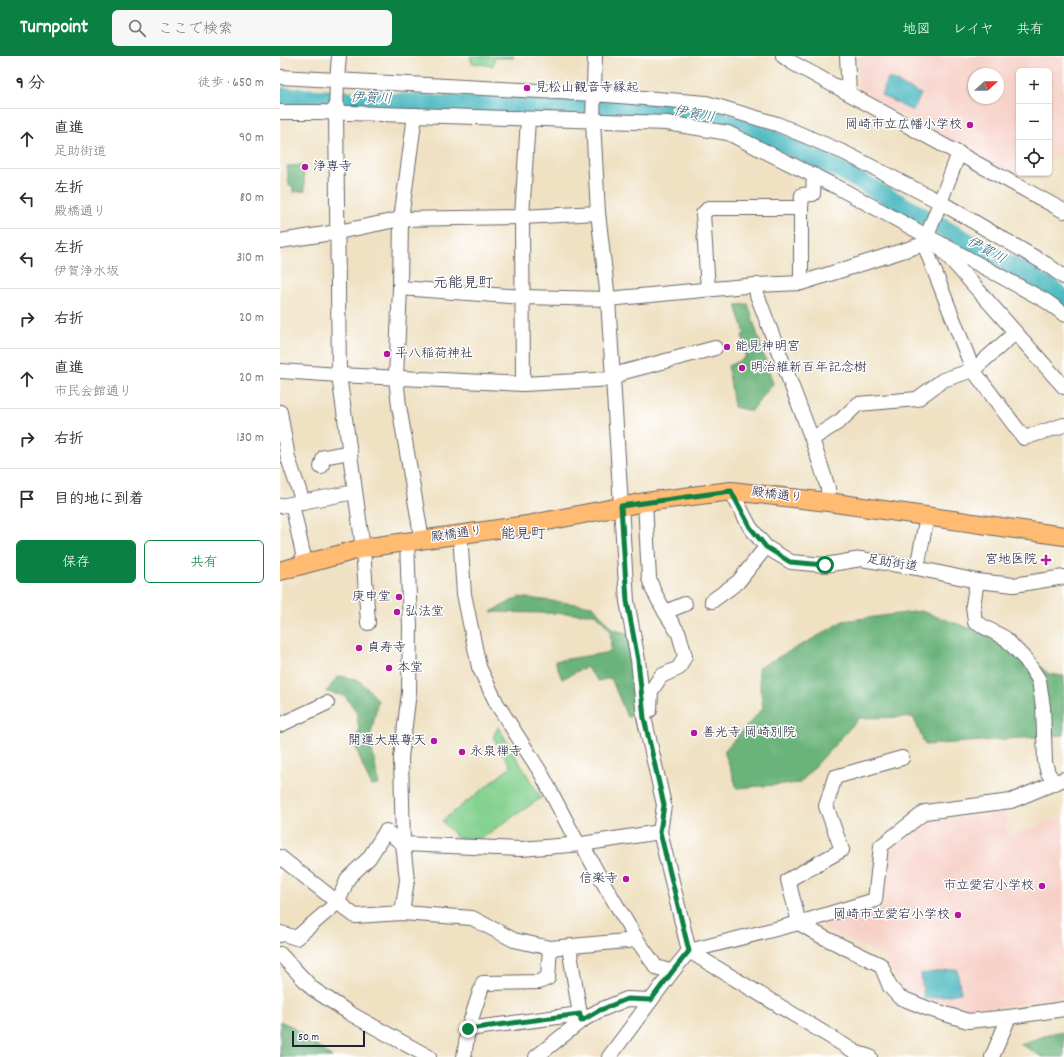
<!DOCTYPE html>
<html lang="ja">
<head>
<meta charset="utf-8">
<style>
  body { margin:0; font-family:Dekko,"Klee One",sans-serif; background:#f7f7f7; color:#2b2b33 }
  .controls { position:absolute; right:12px; top:12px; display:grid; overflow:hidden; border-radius:6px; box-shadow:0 1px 3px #0004 }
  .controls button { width:36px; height:36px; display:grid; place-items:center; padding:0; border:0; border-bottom:1px solid #e1e1e2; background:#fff; color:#2b2b33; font:20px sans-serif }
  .compass { position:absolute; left:688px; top:12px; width:36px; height:36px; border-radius:50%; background:#fff; box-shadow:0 1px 3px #0004; rotate:69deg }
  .scale { position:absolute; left:12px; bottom:10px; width:73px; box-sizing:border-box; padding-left:4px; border:2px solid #22223b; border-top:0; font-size:11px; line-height:14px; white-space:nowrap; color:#22223b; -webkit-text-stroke:3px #fff; paint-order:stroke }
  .stop { position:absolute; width:12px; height:12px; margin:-9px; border:3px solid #0b8043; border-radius:50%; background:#fff }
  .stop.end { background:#0b8043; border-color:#fff; box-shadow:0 1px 4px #0008 }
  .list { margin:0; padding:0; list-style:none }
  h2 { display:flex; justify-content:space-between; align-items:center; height:52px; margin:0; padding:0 16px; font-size:17px }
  h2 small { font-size:13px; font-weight:400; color:#7c7c81 }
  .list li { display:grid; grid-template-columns:26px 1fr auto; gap:12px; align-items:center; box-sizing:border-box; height:60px; padding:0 16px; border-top:1px solid #e1e1e2 }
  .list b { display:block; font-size:15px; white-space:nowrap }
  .list p { margin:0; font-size:13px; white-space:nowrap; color:#7c7c81 }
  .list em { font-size:13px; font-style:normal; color:#7c7c81 }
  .actions { display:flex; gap:8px; padding:12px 16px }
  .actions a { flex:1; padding:9px 0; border:1px solid #0b8043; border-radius:6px; text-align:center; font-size:14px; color:#0b8043 }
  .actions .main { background:#0b8043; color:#fff }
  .icon { flex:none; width:22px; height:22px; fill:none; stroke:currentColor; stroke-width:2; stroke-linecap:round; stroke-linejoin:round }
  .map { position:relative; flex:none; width:784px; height:1001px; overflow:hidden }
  header { display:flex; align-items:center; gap:24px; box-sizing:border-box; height:56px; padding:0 20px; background:#0b8043; color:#fff }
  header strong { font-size:19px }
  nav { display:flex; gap:22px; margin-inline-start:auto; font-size:14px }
  .search { width:280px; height:36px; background:#f7f7f7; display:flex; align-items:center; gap:10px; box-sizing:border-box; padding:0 14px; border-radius:6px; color:#7c7c81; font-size:15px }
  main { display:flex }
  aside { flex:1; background:#fff }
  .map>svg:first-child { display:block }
  .built { fill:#f7d1c8; fill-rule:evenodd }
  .green { fill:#84d190; stroke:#537a66 }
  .forest { fill:#6bb37a; stroke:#466a5a }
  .water { fill:#49b8bf; stroke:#366d7d }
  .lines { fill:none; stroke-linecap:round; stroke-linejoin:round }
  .river { stroke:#49b8bf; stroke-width:18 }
  .minor-casing { stroke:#6a656a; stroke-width:16 }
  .major-casing { stroke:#6a656a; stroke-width:20 }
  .minor { stroke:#fff; stroke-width:14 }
  .major { stroke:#ffbb71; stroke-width:18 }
  .route { stroke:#0b8043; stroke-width:5 }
  .poi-dot { fill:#b5179e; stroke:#fff; stroke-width:1.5 }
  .labels { text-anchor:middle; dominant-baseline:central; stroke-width:3; stroke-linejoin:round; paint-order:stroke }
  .poi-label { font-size:13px; fill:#22223b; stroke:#fff; text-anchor:start }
  .street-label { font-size:13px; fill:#22223b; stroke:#fff }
  .water-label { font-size:14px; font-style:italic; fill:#325e70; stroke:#fff }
  .quarter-label { font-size:15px; fill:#22223b; stroke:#fff }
</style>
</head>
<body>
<header>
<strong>Turnpoint</strong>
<div class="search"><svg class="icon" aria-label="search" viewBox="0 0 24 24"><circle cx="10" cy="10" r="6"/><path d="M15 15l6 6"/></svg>ここで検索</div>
<nav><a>地図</a><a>レイヤ</a><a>共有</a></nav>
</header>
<main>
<aside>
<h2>9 分<small>徒歩 · 650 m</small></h2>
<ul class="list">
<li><svg class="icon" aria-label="ahead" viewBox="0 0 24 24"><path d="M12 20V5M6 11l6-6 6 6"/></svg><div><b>直進</b><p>足助街道</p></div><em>90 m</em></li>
<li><svg class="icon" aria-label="left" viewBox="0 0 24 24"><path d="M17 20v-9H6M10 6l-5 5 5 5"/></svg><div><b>左折</b><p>殿橋通り</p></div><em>80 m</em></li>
<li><svg class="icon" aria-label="left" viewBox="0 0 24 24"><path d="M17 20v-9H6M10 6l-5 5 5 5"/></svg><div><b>左折</b><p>伊賀浄水坂</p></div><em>310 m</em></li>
<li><svg class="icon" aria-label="right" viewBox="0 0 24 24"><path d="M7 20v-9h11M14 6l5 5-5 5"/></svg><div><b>右折</b></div><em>20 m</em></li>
<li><svg class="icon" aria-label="ahead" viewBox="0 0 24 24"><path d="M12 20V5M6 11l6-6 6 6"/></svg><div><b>直進</b><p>市民会館通り</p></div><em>20 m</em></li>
<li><svg class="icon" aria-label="right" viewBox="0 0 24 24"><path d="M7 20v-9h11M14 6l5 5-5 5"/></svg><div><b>右折</b></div><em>130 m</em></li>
<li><svg class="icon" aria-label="arrive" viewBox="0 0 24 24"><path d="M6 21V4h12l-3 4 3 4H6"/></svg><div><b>目的地に到着</b></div></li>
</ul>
<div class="actions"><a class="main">保存</a><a>共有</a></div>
</aside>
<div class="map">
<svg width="784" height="1001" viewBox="0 0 784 1001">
  <rect width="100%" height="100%" fill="#fff"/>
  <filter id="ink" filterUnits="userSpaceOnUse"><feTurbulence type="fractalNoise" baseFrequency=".025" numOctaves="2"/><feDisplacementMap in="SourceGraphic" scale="8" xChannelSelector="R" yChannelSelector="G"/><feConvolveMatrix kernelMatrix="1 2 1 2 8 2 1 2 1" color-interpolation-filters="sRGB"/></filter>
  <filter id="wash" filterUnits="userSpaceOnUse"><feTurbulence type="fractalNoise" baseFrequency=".012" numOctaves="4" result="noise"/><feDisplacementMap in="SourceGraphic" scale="16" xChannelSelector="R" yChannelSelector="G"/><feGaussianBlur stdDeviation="0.9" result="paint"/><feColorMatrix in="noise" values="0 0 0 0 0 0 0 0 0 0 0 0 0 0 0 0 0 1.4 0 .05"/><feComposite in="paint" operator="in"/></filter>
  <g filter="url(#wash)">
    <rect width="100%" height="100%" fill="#efe1c2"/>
    <g class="built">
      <path d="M579 0H784V97L769 103V15H739V115L732 117 578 36ZM694 18H718V42H694Z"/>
      <path d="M725 757 728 781 784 760V900L777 901 784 940 686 956 623 933 605 901 545 873 541 866 605 852 611 797 648 766Z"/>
    </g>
    <g class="green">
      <path d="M190 0H234L233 2H215L213 10 192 7Z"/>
      <path d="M218 671 261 742 200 783 177 782 162 765 231 711 213 681Z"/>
    </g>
    <g class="forest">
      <path d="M23 109 25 135 13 136V130H9L7 110Z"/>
      <path d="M468 248 493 328 471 355 454 351 448 310 465 302V289L462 279 465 278 456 249Z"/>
      <path d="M239 541 313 550 333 574 348 577 357 658 347 661 331 622 318 625 306 611 282 623 275 605 331 596 330 574 316 558 211 556Z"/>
      <path d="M641 555 734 588 769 618 784 620V679L645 689 633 661 579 662 520 727 457 732 444 695 483 652 478 612 538 580 563 565Z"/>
      <path d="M58 620 77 623 88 633 98 644 90 683 99 729 92 730 85 716 75 689 79 673 76 655 65 640 46 636Z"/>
      <path d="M0 965 13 971 52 1001H0Z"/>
      <path d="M777 976 784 977V1001H763L740 988Z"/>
    </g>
    <g class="water">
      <path d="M608 22 641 38 633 55 601 39Z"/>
      <path d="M677 913 681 937 644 943 641 918Z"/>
    </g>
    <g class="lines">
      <path class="river" d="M0 40 155 48 258 49 385 54 430 60 473 74 558 113 770 231 784 242"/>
    </g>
  </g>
  <g filter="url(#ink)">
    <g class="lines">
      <defs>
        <g id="minor">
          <path d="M59 0 57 24 56 57 59 319 83 492 88 567"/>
          <path d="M315 0 313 65 318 157 328 243 347 545 358 604 364 661 384 749 380 776 409 895"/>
          <path d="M503 0 511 6 784 155"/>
          <path d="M567 0 569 37"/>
          <path d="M0 21 314 38 426 47 497 68 565 97 660 146 766 208 784 221"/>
          <path d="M0 56H37L387 67 448 77 559 132 766 245 784 258"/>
          <path d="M135 59 121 163 120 232 116 321 119 350 142 484"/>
          <path d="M679 97 644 188 693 314 744 382 784 369"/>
          <path d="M521 152 522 139 533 138 534 119"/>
          <path d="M0 185 58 176 121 163 242 161 318 157"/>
          <path d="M659 190 784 331"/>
          <path d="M476 229 477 239 532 383 548 432V446"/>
          <path d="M120 232 242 241 328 243 476 229 521 227 644 188"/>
          <path d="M428 233 423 158 429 152H521V227"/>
          <path d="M0 315 59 319 243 328 333 323 344 316 435 292"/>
          <path d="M243 328 242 161 248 63"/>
          <path d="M0 356 8 402 23 446"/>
          <path d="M532 383 560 365 578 348 637 343 663 324 693 314 735 277"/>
          <path d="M41 411 44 401 70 396"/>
          <path d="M451 435 470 471 486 491 511 506 545 509 581 503 637 512 697 525 734 529 784 521"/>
          <path d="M365 446 369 522 373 534 385 556 399 578 405 600 399 612 381 620 371 635 370 654"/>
          <path d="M12 448 25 507"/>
          <path d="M0 450 75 436"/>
          <path d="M180 478 184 538 199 611 217 648 261 717 298 788"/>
          <path d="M637 512 647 460"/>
          <path d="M697 525 693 549 695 566 725 582 746 604 759 624 763 651 765 706 768 717 775 727"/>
          <path d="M432 545 458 526 486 491"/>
          <path d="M385 556 405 548"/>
          <path d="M0 669 47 647"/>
          <path d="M622 702 555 721 546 750 562 794 508 824 519 867 541 880 601 909 610 931 619 941 649 953 688 965 729 961 784 953"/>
          <path d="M302 788 317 816 357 884 376 911 392 916"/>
          <path d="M0 801 75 860 122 857 192 862 234 884 270 892 357 884"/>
          <path d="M122 857 127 824 123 788 121 702 129 636 130 570 127 485"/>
          <path d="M0 879 1 877 16 882 58 846 68 822 89 802 106 775 123 788 241 793 302 788 380 776"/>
          <path d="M289 891 301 965"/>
          <path d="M409 895 577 997 590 1001"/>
          <path d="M0 898 33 933 71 958 149 1001"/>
          <path d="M188 973 300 958"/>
          <path d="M184 1001 188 973 203 927 259 926 268 922 270 892"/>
          <path d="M256 1001 301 965 318 955 347 943 371 944"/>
          <path d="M329 1001 392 916 409 895 519 867 595 844 601 790 645 756 731 745 784 723"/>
          <path d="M712 1001 729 961"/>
        </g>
        <path id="major" d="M0 515 83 492 247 469 365 446 451 435 548 446 784 480"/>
      </defs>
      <use href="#minor" class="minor-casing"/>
      <use href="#major" class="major-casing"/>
      <use href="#minor" class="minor"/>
      <use href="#major" class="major"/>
    </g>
  </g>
  <g class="lines" filter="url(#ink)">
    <path class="route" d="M188 973 300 958 301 965 318 955 347 943 371 944 392 916 409 895 380 776 384 749 364 662 358 604 347 545 341 450 451 435 470 471 486 491 510 506 545 509"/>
  </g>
  <g class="poi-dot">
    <circle cx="247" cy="32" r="4"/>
    <circle cx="690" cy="69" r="4"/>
    <circle cx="25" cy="111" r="4"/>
    <circle cx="447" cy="291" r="4"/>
    <circle cx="107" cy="298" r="4"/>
    <circle cx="462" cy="312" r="4"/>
    <path d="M764 498h4v4h4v4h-4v4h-4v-4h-4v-4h4z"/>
    <circle cx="119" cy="541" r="4"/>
    <circle cx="117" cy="556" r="4"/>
    <circle cx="79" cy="592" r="4"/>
    <circle cx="109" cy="612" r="4"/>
    <circle cx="414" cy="677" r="4"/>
    <circle cx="154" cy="685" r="4"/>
    <circle cx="182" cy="696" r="4"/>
    <circle cx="346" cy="823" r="4"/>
    <circle cx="762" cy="830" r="4"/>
    <circle cx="678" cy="859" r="4"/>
  </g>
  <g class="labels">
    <g class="poi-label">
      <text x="255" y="32">見松山観音寺縁起</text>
      <text x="682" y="69" text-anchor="end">岡崎市立広幡小学校</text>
      <text x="33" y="111">浄専寺</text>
      <text x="455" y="291">能見神明宮</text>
      <text x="115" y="298">平八稲荷神社</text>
      <text x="470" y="312">明治維新百年記念樹</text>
      <text x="757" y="504" text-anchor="end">宮地医院</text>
      <text x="111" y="541" text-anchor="end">庚申堂</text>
      <text x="125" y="556">弘法堂</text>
      <text x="87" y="592">貞寿寺</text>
      <text x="117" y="612">本堂</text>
      <text x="422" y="677">善光寺 岡崎別院</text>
      <text x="146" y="685" text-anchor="end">開運大黒尊天</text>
      <text x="190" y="696">永泉禅寺</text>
      <text x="338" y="823" text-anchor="end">信楽寺</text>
      <text x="754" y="830" text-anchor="end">市立愛宕小学校</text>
      <text x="670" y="859" text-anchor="end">岡崎市立愛宕小学校</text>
    </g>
    <g class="street-label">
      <text transform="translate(497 440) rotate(7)">殿橋通り</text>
      <text transform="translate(177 479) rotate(-8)">殿橋通り</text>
      <text transform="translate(612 508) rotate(9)">足助街道</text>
    </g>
    <g class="water-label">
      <text transform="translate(91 43) rotate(2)">伊賀川</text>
      <text transform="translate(414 59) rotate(10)">伊賀川</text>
      <text transform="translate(706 195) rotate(29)">伊賀川</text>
    </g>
    <g class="quarter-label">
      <text x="183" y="228">元能見町</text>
      <text x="243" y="479">能見町</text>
    </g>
  </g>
</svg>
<div class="controls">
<button>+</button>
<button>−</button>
<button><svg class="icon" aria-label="locate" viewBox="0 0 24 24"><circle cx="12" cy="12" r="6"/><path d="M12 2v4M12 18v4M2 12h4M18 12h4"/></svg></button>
</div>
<svg class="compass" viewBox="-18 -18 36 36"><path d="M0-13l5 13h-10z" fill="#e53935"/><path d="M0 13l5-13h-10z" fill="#7c7c81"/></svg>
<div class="scale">50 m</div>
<div class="stop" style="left:545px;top:509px"></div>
<div class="stop end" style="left:188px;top:973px"></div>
</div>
</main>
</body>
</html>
